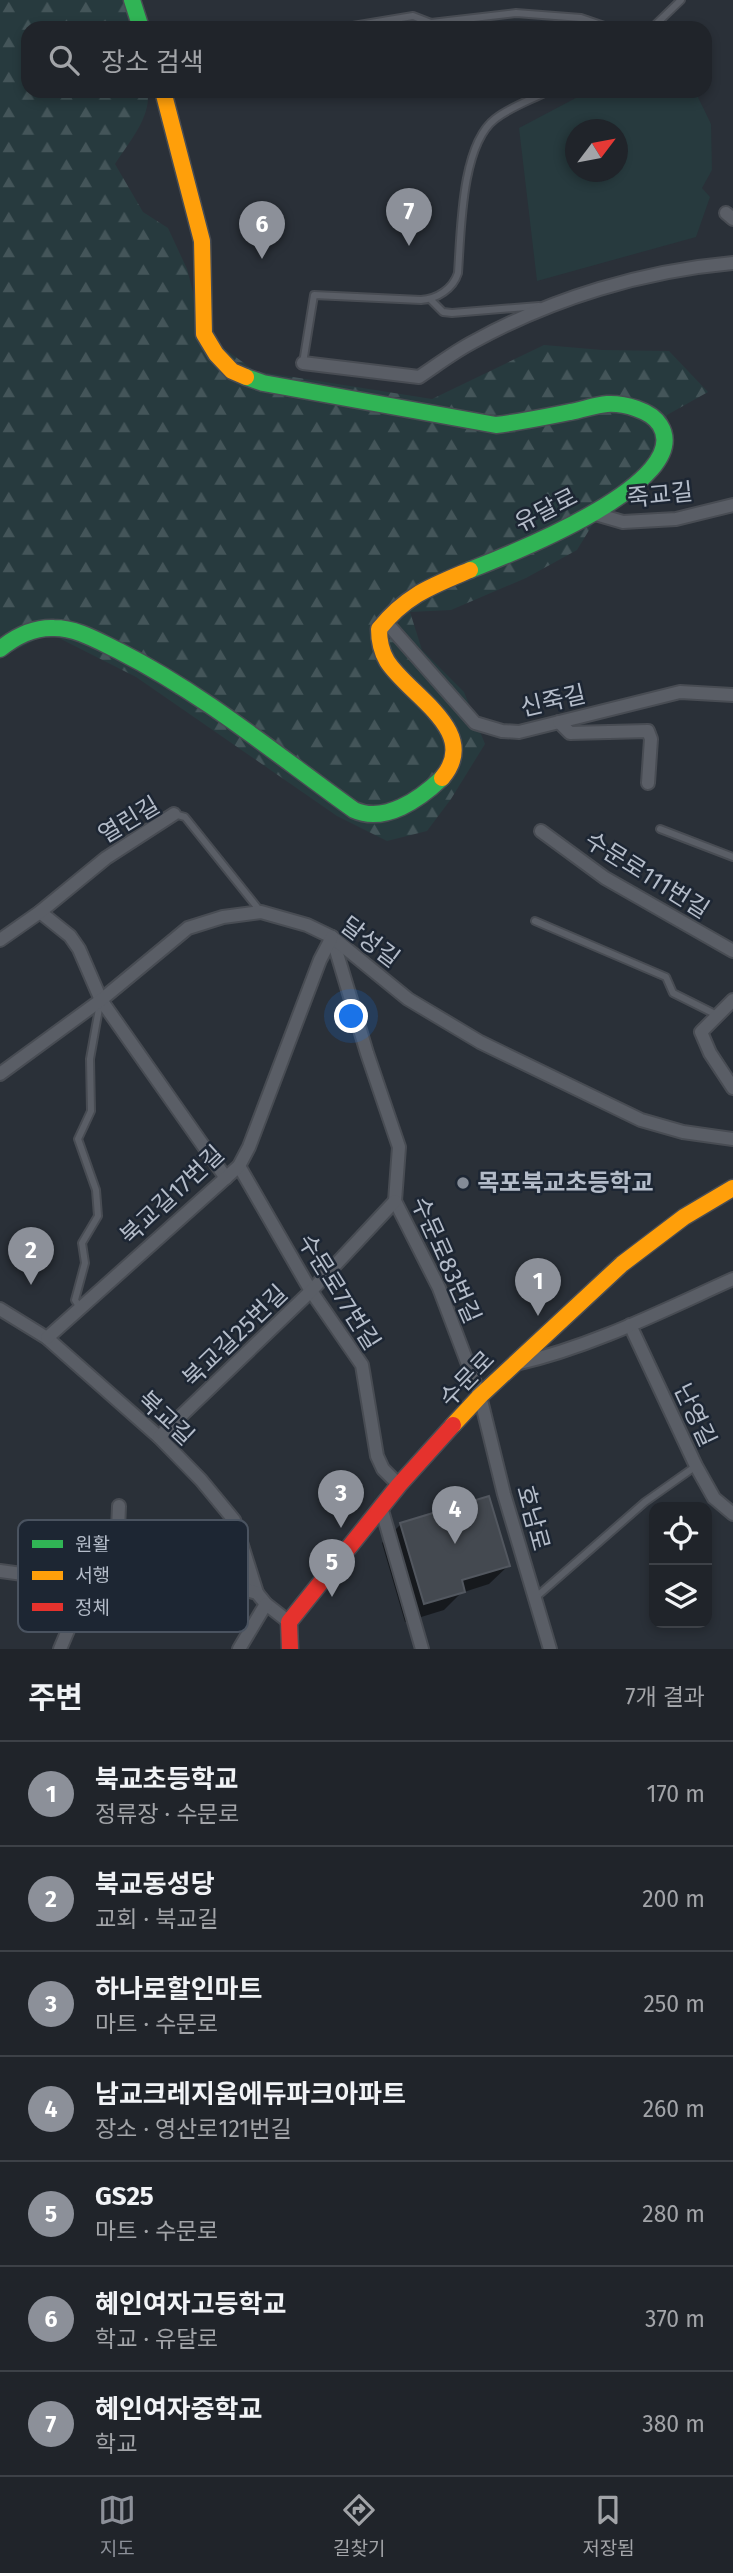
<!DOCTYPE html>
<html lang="ko">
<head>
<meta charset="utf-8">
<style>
  body { margin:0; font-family:"Fira Sans","Noto Sans KR",sans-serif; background:#2d3036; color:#f1f3f6 }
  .controls { position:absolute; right:21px; bottom:21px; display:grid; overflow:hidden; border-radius:14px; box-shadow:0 4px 10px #0003 }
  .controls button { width:63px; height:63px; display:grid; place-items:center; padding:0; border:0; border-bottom:2px solid #3d4147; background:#20242a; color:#f1f3f6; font:35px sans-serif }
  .compass { position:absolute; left:565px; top:119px; width:63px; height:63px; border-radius:50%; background:#20242a; box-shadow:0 4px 10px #0003; rotate:58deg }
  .you { position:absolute; left:352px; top:1017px; width:24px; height:24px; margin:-18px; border:5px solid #fff; border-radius:50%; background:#1a73e8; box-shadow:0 0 0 10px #1a73e833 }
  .badge { display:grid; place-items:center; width:46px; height:46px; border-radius:50%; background:#8c9099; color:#fff; font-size:23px; font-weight:700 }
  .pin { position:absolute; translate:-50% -58px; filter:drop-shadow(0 2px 4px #0008) }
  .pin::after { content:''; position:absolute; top:37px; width:24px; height:21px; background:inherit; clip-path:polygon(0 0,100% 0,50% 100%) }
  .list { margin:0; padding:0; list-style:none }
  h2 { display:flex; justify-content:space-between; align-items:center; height:91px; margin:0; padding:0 28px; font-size:30px }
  h2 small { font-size:23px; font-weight:400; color:#a2a4a8 }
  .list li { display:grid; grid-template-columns:46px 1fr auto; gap:21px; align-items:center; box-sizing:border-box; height:105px; padding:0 28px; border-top:2px solid #3d4147 }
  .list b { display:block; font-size:26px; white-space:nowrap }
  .list p { margin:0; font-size:23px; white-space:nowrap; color:#a2a4a8 }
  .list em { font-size:23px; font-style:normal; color:#a2a4a8 }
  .icon { flex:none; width:38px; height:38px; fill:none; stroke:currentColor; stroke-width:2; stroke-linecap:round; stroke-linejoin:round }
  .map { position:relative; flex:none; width:733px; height:1649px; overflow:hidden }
  .search { position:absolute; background:#20242a; box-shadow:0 4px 10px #0003; left:21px; right:21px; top:21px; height:77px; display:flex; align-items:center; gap:18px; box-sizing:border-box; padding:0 24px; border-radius:21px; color:#a2a4a8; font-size:26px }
  .sheet { height:826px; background:#20242a }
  nav { display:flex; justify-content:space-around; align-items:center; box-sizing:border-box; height:98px; border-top:2px solid #3d4147; background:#20242a; font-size:19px; color:#a2a4a8 }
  nav a { display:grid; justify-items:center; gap:4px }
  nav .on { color:#8c9099 }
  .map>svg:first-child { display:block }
  .green { fill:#273a3e; fill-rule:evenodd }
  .forest { fill:url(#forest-firs) }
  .shadow { fill:#0007 }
  .building { fill:#444950; stroke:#52575f; stroke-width:2 }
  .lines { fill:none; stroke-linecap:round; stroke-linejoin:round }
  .lane-casing { stroke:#484c53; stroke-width:10 }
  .street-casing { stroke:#484c53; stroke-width:16 }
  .fast-casing { stroke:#484c53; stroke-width:19 }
  .slow-casing { stroke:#484c53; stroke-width:19 }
  .jam-casing { stroke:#484c53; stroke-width:19 }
  .lane { stroke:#5a5e66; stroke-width:6 }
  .street { stroke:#5a5e66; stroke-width:12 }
  .fast { stroke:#30b455; stroke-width:16 }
  .slow { stroke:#ff9f0a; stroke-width:16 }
  .jam { stroke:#e5322d; stroke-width:16 }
  .poi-dot { fill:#848b96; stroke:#1d2633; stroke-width:2.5 }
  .labels { text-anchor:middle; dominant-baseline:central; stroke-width:5; stroke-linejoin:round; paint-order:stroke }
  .street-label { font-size:24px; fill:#b4bcc9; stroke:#1d2633 }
  .poi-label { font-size:24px; font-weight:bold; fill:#b4bcc9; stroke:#1d2633; text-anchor:start }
  .key { fill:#1d2633; stroke:#4a5360; stroke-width:2 }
  .key-label { font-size:19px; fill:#b4bcc9 }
</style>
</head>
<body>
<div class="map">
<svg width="733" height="1649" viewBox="0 0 733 1649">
  <defs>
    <pattern id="forest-firs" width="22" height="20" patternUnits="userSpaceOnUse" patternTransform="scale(1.75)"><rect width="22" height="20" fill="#273a3e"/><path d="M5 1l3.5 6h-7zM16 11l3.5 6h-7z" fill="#445559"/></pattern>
  </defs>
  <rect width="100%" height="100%" fill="#2a3038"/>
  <path class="green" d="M589 91H695L711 124 712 170 702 188 710 197 696 237 537 281 519 128ZM576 130H618V172H576Z"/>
  <path class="forest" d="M0 0H128L134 28H28V91H147C153 115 127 145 115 164L143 212 168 228 187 269 204 334 255 371 432 399 544 345 602 350 669 351 708 392 667 415 661 470 605 504 577 550 526 578 451 610 410 612 422 650 464 692 485 744 451 799 427 831 387 841 337 816 136 677 49 633 0 658Z"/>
  <path class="shadow" d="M401 1524 508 1566 489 1584 461 1593 444 1610 405 1622 382 1543Z"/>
  <path class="building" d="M489 1496 510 1566 462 1580 465 1592 424 1604 400 1523Z"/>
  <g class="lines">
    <defs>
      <g id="lane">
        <path d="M341 28 413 16 431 23 516 13 581 18 610 28"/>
        <path d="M652 28 681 0"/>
        <path d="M431 300 443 312 452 313 539 306"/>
        <path d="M303 363 314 295 421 300C437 299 453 289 458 273 461 232 461 145 495 119 510 107 531 100 548 91"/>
        <path d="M174 814 185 817 261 912"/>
        <path d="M660 829 733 857"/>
        <path d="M535 921 666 977 673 993 717 1015"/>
        <path d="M80 1308 75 1300 85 1263 82 1243 98 1216 96 1190 78 1139 91 1111 90 1059 100 1003"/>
        <path d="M535 1598 645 1502 696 1466"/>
      </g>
      <g id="street">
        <path d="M726 213 733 219"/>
        <path d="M303 363 419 377C437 365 454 352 473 342 553 298 643 271 733 263"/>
        <path d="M592 513 623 522 676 519 733 505"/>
        <path d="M385 621 475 723 502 731 519 732 680 692 733 695"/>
        <path d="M559 722 570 733 648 731 651 739 648 783"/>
        <path d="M541 831 605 878 733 951"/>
        <path d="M40 912 70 936 79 949 101 1000 226 1178"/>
        <path d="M332 937 367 1053 399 1147 395 1201 439 1288 480 1396 504 1494 550 1649"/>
        <path d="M0 940 40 912 106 858 174 814"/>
        <path d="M733 1000 701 1032 710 1053 733 1088"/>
        <path d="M0 1074 101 1000 188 928 223 917 261 912 307 925 332 937 408 999 480 1042 641 1120 683 1132 733 1139"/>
        <path d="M239 1166 311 1291 362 1365 377 1456 383 1469 399 1485"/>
        <path d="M0 1309 47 1338 159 1437 201 1480 234 1520 257 1593"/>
        <path d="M630 1325 696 1466 714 1498 733 1514"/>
        <path d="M47 1338 239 1166 249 1147 320 960 332 937"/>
        <path d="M516 1364C591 1347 662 1311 733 1279"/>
        <path d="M159 1437 311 1291 395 1201"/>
        <path d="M381 1507 422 1649"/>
        <path d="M0 1571 88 1583 159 1584 215 1581 257 1593 266 1604 289 1622"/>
        <path d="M60 1649 88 1583 118 1530 119 1506"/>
        <path d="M239 1649 266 1604"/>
      </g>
      <g id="fast">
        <path d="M132 0 141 28"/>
        <path d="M246 377 263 383 496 425C521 422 545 417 570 412 582 410 595 405 607 404 623 403 651 410 660 425 696 482 508 555 470 570"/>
        <path d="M0 649C16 636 33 627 54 628 77 628 98 641 119 651 204 694 277 755 354 810 385 824 420 799 442 778"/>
      </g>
      <g id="slow">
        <path d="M163 91 202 241 204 334 216 354 232 371 246 377"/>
        <path d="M442 778C482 731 408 695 387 661 381 651 379 640 379 629 406 595 432 586 470 570"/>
        <path d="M453 1425 480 1396 622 1264 684 1217 733 1188"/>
      </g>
      <path id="jam" d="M290 1649 289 1622 399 1485 453 1425"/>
    </defs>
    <use href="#lane" class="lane-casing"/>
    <use href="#street" class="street-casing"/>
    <use href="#fast" class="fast-casing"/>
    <use href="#slow" class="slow-casing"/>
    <use href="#jam" class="jam-casing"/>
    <use href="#lane" class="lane"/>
    <use href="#street" class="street"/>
    <use href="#fast" class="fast"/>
    <use href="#slow" class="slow"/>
    <use href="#jam" class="jam"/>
  </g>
  <circle class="poi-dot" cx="463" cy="1183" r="7"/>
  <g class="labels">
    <g class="street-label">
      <text transform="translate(660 495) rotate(-6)">죽교길</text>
      <text transform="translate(546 510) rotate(-27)">유달로</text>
      <text transform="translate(553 701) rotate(-13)">신죽길</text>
      <text transform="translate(129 820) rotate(-31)">열린길</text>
      <text transform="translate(647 875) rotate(32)">수문로111번길</text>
      <text transform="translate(370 942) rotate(37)">달성길</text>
      <text transform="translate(172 1195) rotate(-43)">북교길17번길</text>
      <text transform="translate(446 1260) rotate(66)">수문로83번길</text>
      <text transform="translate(339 1292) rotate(58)">수문로77번길</text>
      <text transform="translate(235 1336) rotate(-44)">북교길25번길</text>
      <text transform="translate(467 1379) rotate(-46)">수문로</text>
      <text transform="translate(695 1415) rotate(65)">난영길</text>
      <text transform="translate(166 1418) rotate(43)">북교길</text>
      <text transform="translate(533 1518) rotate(75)">호남로</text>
    </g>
    <g class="poi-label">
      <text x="477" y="1183">목포북교초등학교</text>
    </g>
  </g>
  <rect x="18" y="1520" width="230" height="112" rx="10" class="key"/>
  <rect x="32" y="1540" width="31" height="8" fill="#30b455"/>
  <rect x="32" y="1571" width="31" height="9" fill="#ff9f0a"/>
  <rect x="32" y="1603" width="31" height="8" fill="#e5322d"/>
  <g class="key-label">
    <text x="75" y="1551">원활</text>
    <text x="75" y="1582">서행</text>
    <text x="75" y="1614">정체</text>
  </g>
</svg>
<div class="controls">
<button><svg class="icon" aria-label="locate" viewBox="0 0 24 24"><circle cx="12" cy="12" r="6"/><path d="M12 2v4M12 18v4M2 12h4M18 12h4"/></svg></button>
<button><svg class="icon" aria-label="layers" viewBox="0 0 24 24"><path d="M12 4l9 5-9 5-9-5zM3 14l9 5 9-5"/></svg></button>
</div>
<svg class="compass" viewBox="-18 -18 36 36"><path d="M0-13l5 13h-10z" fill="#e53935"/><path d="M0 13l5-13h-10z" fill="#a2a4a8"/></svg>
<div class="you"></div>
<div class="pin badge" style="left:538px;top:1316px">1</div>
<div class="pin badge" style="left:31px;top:1285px">2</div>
<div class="pin badge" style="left:341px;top:1528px">3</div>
<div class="pin badge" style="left:455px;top:1544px">4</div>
<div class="pin badge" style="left:332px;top:1597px">5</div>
<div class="pin badge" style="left:262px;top:259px">6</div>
<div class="pin badge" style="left:409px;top:246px">7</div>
<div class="search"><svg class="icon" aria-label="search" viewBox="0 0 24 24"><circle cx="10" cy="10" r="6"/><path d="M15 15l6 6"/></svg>장소 검색</div>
</div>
<section class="sheet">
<h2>주변<small>7개 결과</small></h2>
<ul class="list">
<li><span class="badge">1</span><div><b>북교초등학교</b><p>정류장 · 수문로</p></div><em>170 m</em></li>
<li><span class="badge">2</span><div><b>북교동성당</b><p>교회 · 북교길</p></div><em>200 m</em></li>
<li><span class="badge">3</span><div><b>하나로할인마트</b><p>마트 · 수문로</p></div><em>250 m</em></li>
<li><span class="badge">4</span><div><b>남교크레지움에듀파크아파트</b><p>장소 · 영산로121번길</p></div><em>260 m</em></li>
<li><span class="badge">5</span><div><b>GS25</b><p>마트 · 수문로</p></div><em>280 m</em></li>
<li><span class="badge">6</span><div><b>혜인여자고등학교</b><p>학교 · 유달로</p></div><em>370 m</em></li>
<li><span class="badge">7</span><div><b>혜인여자중학교</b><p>학교</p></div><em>380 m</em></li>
</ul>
</section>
<nav>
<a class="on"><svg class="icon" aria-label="map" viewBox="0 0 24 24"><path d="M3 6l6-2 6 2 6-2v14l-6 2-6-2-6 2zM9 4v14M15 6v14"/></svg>지도</a>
<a><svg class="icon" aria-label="directions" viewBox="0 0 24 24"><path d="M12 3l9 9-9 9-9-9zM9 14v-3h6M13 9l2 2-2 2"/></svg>길찾기</a>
<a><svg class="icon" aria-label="saved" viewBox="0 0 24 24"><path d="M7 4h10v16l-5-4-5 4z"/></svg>저장됨</a>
</nav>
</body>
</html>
